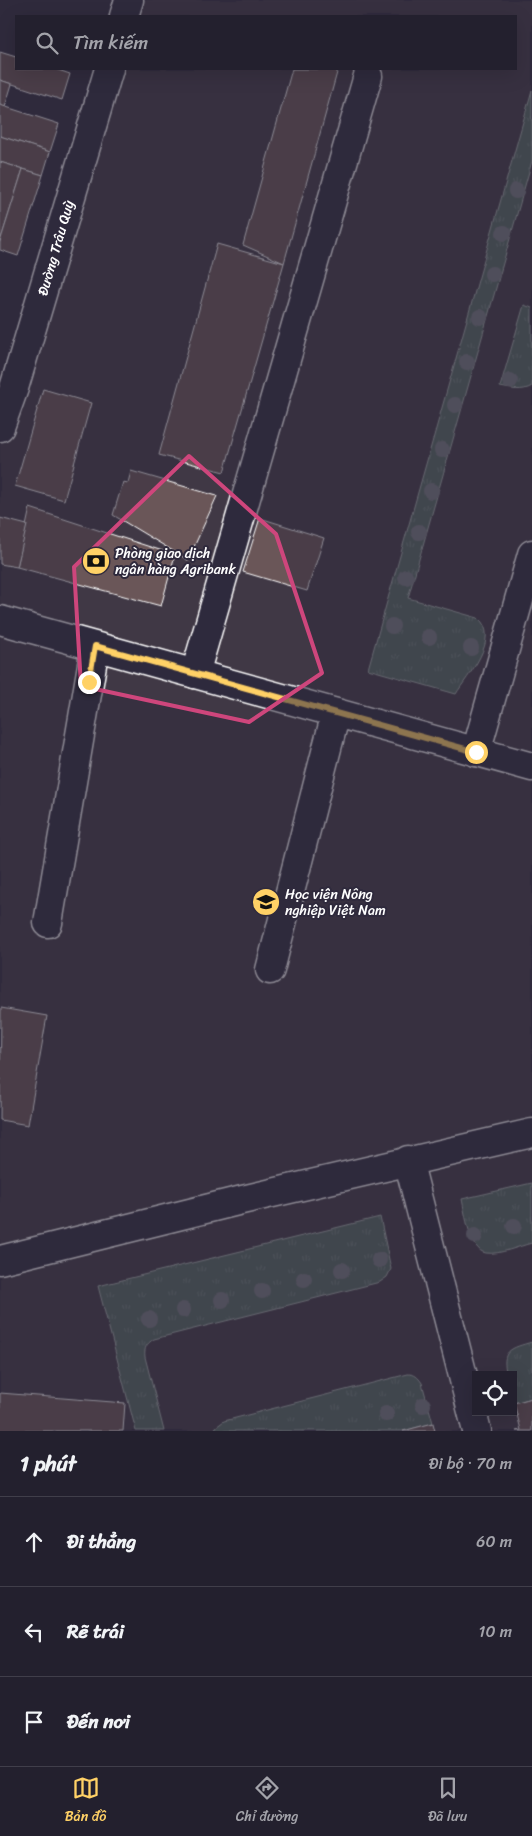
<!DOCTYPE html>
<html lang="vi">
<head>
<meta charset="utf-8">
<style>
  body { margin:0; font-family:Sriracha,sans-serif; background:#2b2836; color:#f1f3f6 }
  .controls { position:absolute; right:15px; bottom:15px; display:grid; overflow:hidden; border-radius:0px; box-shadow:0 5px 20px #0002 }
  .controls button { width:45px; height:45px; display:grid; place-items:center; padding:0; border:0; border-bottom:1px solid #403e4a; background:#23202e; color:#f1f3f6; font:25px sans-serif }
  .stop { position:absolute; width:15px; height:15px; margin:-11px; border:4px solid #ffd166; border-radius:50%; background:#fff }
  .stop.end { background:#ffd166; border-color:#fff; box-shadow:0 1px 5px #0008 }
  .list { margin:0; padding:0; list-style:none }
  h2 { display:flex; justify-content:space-between; align-items:center; height:65px; margin:0; padding:0 20px; font-size:21px }
  h2 small { font-size:16px; font-weight:400; color:#a3a3aa }
  .list li { display:grid; grid-template-columns:32px 1fr auto; gap:15px; align-items:center; box-sizing:border-box; height:90px; padding:0 20px; border-top:1px solid #403e4a }
  .list b { display:block; font-size:19px; white-space:nowrap }
  .list em { font-size:16px; font-style:normal; color:#a3a3aa }
  .icon { flex:none; width:28px; height:28px; fill:none; stroke:currentColor; stroke-width:2; stroke-linecap:round; stroke-linejoin:round }
  .map { position:relative; flex:none; width:532px; height:1431px; overflow:hidden }
  .search { position:absolute; background:#23202e; box-shadow:0 5px 20px #0002; left:15px; right:15px; top:15px; height:55px; display:flex; align-items:center; gap:12px; box-sizing:border-box; padding:0 18px; border-radius:0px; color:#a3a3aa; font-size:19px }
  .sheet { height:335px; background:#23202e }
  nav { display:flex; justify-content:space-around; align-items:center; box-sizing:border-box; height:70px; border-top:1px solid #403e4a; background:#23202e; font-size:14px; color:#a3a3aa }
  nav a { display:grid; justify-items:center; gap:2px }
  nav .on { color:#ffd166 }
  .map>svg:first-child { display:block }
  .built { fill:#413845; fill-rule:evenodd }
  .grass { fill:url(#grass-tufts); stroke:#aab4b0 }
  .building { fill:#6a5758; stroke:#fff }
  .lines { fill:none; stroke-linecap:round; stroke-linejoin:round }
  .minor-casing { stroke:#fff; stroke-width:31 }
  .minor { stroke:#2f2a3d; stroke-width:28 }
  .tree { fill:#777a81 }
  .route { stroke:#ffd166; stroke-width:6 }
  .marked { fill:none; stroke:#ce467c; stroke-width:4; stroke-linejoin:round }
  .labels { text-anchor:middle; dominant-baseline:central; stroke-width:4; stroke-linejoin:round; paint-order:stroke }
  .street-label { font-size:14px; fill:#fff; stroke:#2f2a3d }
  .poi-label { font-size:14px; fill:#fff; stroke:#2f2a3d; text-anchor:start }
</style>
</head>
<body>
<div class="map">
<svg width="532" height="1431" viewBox="0 0 532 1431">
  <defs>
    <pattern id="grass-tufts" width="24" height="20" patternUnits="userSpaceOnUse" patternTransform="scale(1.25)"><rect width="24" height="20" fill="#546862"/><path d="M3 7l-1-3M5 7V3M7 7l1-3M15 17l-1-3M17 17v-4M19 17l1-3" fill="none" stroke="#6e7f7a"/></pattern>
  </defs>
  <rect width="100%" height="100%" fill="#2f2a3d"/>
  <filter id="ink" filterUnits="userSpaceOnUse"><feTurbulence type="fractalNoise" baseFrequency=".02" numOctaves="2"/><feDisplacementMap in="SourceGraphic" scale="10" xChannelSelector="R" yChannelSelector="G"/><feConvolveMatrix kernelMatrix="1 2 1 2 8 2 1 2 1" color-interpolation-filters="sRGB"/></filter>
  <g filter="url(#ink)">
    <path class="built" d="M127 0H532V1431H0V430L107 69H516V16H122ZM476 1375H513V1412H476Z"/>
    <g class="grass">
      <path d="M532 90V161L408 598 478 618C502 638 467 676 456 694L368 669Z"/>
      <path d="M524 305 532 308V386C522 392 511 389 500 387Z"/>
      <path d="M532 1183V1243C519 1246 500 1255 486 1253 470 1251 465 1213 462 1199Z"/>
      <path d="M380 1217 391 1269 387 1277 380 1282 154 1339C146 1344 144 1348 145 1357L164 1431H136L98 1286Z"/>
      <path d="M532 1342V1398L514 1403 513 1375H507C500 1350 511 1348 532 1342Z"/>
      <path d="M408 1374C415 1374 418 1377 422 1383L433 1423 403 1431H214L216 1427 224 1421Z"/>
    </g>
    <g class="building">
      <path d="M0 52 16 57V69H55L70 74 62 100 0 80Z"/>
      <path d="M292 69H338L284 263 243 245Z"/>
      <path d="M0 80 12 84 5 107 0 105Z"/>
      <path d="M0 105 59 124 50 152 0 136Z"/>
      <path d="M0 136 50 152 43 175 0 162Z"/>
      <path d="M0 162 23 169 0 242Z"/>
      <path d="M23 169 43 175 18 256 0 250V242Z"/>
      <path d="M217 244 284 263 224 472 159 455Z"/>
      <path d="M43 389 91 403 64 500 15 486Z"/>
      <path d="M131 471 217 496 188 560 113 515 123 482 128 483Z"/>
      <path d="M30 508 175 555 161 606 17 567Z"/>
      <path d="M0 518 27 525 17 567 0 564Z"/>
      <path d="M260 518 324 538 307 591 243 572Z"/>
      <path d="M1 1008 47 1016 28 1125 0 1120Z"/>
      <path d="M0 1393 125 1403 123 1431H0Z"/>
      <path d="M532 1398V1431H516L521 1430 514 1403Z"/>
      <path d="M433 1423 435 1431H403Z"/>
    </g>
    <g class="lines">
      <defs>
        <g id="minor">
          <path d="M124 16 129 0"/>
          <path d="M0 427 14 388 109 69"/>
          <path d="M0 620 532 767"/>
          <path d="M195 674 368 76"/>
          <path d="M476 752 532 554"/>
          <path d="M48 923 95 647"/>
          <path d="M270 970 336 713"/>
          <path d="M408 1160 477 1431"/>
          <path d="M0 1260 242 1200 532 1133"/>
        </g>
      </defs>
      <use href="#minor" class="minor-casing"/>
      <use href="#minor" class="minor"/>
    </g>
    <g class="tree">
      <circle cx="516" cy="191" r="8"/>
      <circle cx="504" cy="233" r="8"/>
      <circle cx="492" cy="274" r="8"/>
      <circle cx="480" cy="317" r="8"/>
      <circle cx="467" cy="362" r="8"/>
      <circle cx="510" cy="381" r="8"/>
      <circle cx="455" cy="405" r="8"/>
      <circle cx="442" cy="450" r="8"/>
      <circle cx="431" cy="491" r="8"/>
      <circle cx="419" cy="532" r="8"/>
      <circle cx="406" cy="577" r="8"/>
      <circle cx="392" cy="626" r="8"/>
      <circle cx="429" cy="637" r="8"/>
      <circle cx="471" cy="648" r="8"/>
      <circle cx="514" cy="1226" r="8"/>
      <circle cx="475" cy="1236" r="8"/>
      <circle cx="379" cy="1260" r="8"/>
      <circle cx="342" cy="1270" r="8"/>
      <circle cx="304" cy="1279" r="8"/>
      <circle cx="262" cy="1291" r="8"/>
      <circle cx="222" cy="1300" r="8"/>
      <circle cx="183" cy="1310" r="8"/>
      <circle cx="149" cy="1319" r="8"/>
      <circle cx="423" cy="1405" r="8"/>
      <circle cx="386" cy="1414" r="8"/>
    </g>
  </g>
  <g class="lines" filter="url(#ink)">
    <path class="route" d="M89 682 95 646 476 752"/>
  </g>
  <path d="M0 0H532V1431H0ZM189 456 276 534 322 673 249 722 81 686 74 567Z" fill="#2f2a3d" fill-opacity=".55" fill-rule="evenodd"/>
  <path class="marked" d="M189 456 276 534 322 673 249 722 81 686 74 567Z"/>
  <defs>
    <symbol id="bank-disc" viewBox="-11 -11 22 22"><circle r="9.5" fill="#ffd166" stroke="#2f2a3d"/><path d="M-6-4H6V4H-6ZM0-2.3a2.3 2.3 0 1 0 0 4.6a2.3 2.3 0 1 0 0-4.6Z" fill="#111"/></symbol>
    <symbol id="university-disc" viewBox="-11 -11 22 22"><circle r="9.5" fill="#ffd166" stroke="#2f2a3d"/><path d="M0-5L7-2L0 1L-7-2ZM-4 1L0 2.5L4 1V4Q0 6-4 4Z" fill="#111"/></symbol>
  </defs>
  <g fill-rule="evenodd">
    <use href="#bank-disc" x="80" y="545" width="32" height="32"/>
    <use href="#university-disc" x="250" y="886" width="32" height="32"/>
  </g>
  <g class="labels">
    <g class="street-label">
      <text transform="translate(56 248) rotate(-74)">Đường Trâu Quỳ</text>
    </g>
    <g class="poi-label">
      <text x="115" y="553">Phòng giao dịch<tspan x="115" dy="16">ngân hàng Agribank</tspan></text>
      <text x="285" y="894">Học viện Nông<tspan x="285" dy="16">nghiệp Việt Nam</tspan></text>
    </g>
  </g>
</svg>
<div class="controls">
<button><svg class="icon" aria-label="locate" viewBox="0 0 24 24"><circle cx="12" cy="12" r="6"/><path d="M12 2v4M12 18v4M2 12h4M18 12h4"/></svg></button>
</div>
<div class="stop" style="left:476px;top:752px"></div>
<div class="stop end" style="left:89px;top:682px"></div>
<div class="search"><svg class="icon" aria-label="search" viewBox="0 0 24 24"><circle cx="10" cy="10" r="6"/><path d="M15 15l6 6"/></svg>Tìm kiếm</div>
</div>
<section class="sheet">
<h2>1 phút<small>Đi bộ · 70 m</small></h2>
<ul class="list">
<li><svg class="icon" aria-label="ahead" viewBox="0 0 24 24"><path d="M12 20V5M6 11l6-6 6 6"/></svg><div><b>Đi thẳng</b></div><em>60 m</em></li>
<li><svg class="icon" aria-label="left" viewBox="0 0 24 24"><path d="M17 20v-9H6M10 6l-5 5 5 5"/></svg><div><b>Rẽ trái</b></div><em>10 m</em></li>
<li><svg class="icon" aria-label="arrive" viewBox="0 0 24 24"><path d="M6 21V4h12l-3 4 3 4H6"/></svg><div><b>Đến nơi</b></div></li>
</ul>
</section>
<nav>
<a class="on"><svg class="icon" aria-label="map" viewBox="0 0 24 24"><path d="M3 6l6-2 6 2 6-2v14l-6 2-6-2-6 2zM9 4v14M15 6v14"/></svg>Bản đồ</a>
<a><svg class="icon" aria-label="directions" viewBox="0 0 24 24"><path d="M12 3l9 9-9 9-9-9zM9 14v-3h6M13 9l2 2-2 2"/></svg>Chỉ đường</a>
<a><svg class="icon" aria-label="saved" viewBox="0 0 24 24"><path d="M7 4h10v16l-5-4-5 4z"/></svg>Đã lưu</a>
</nav>
</body>
</html>
